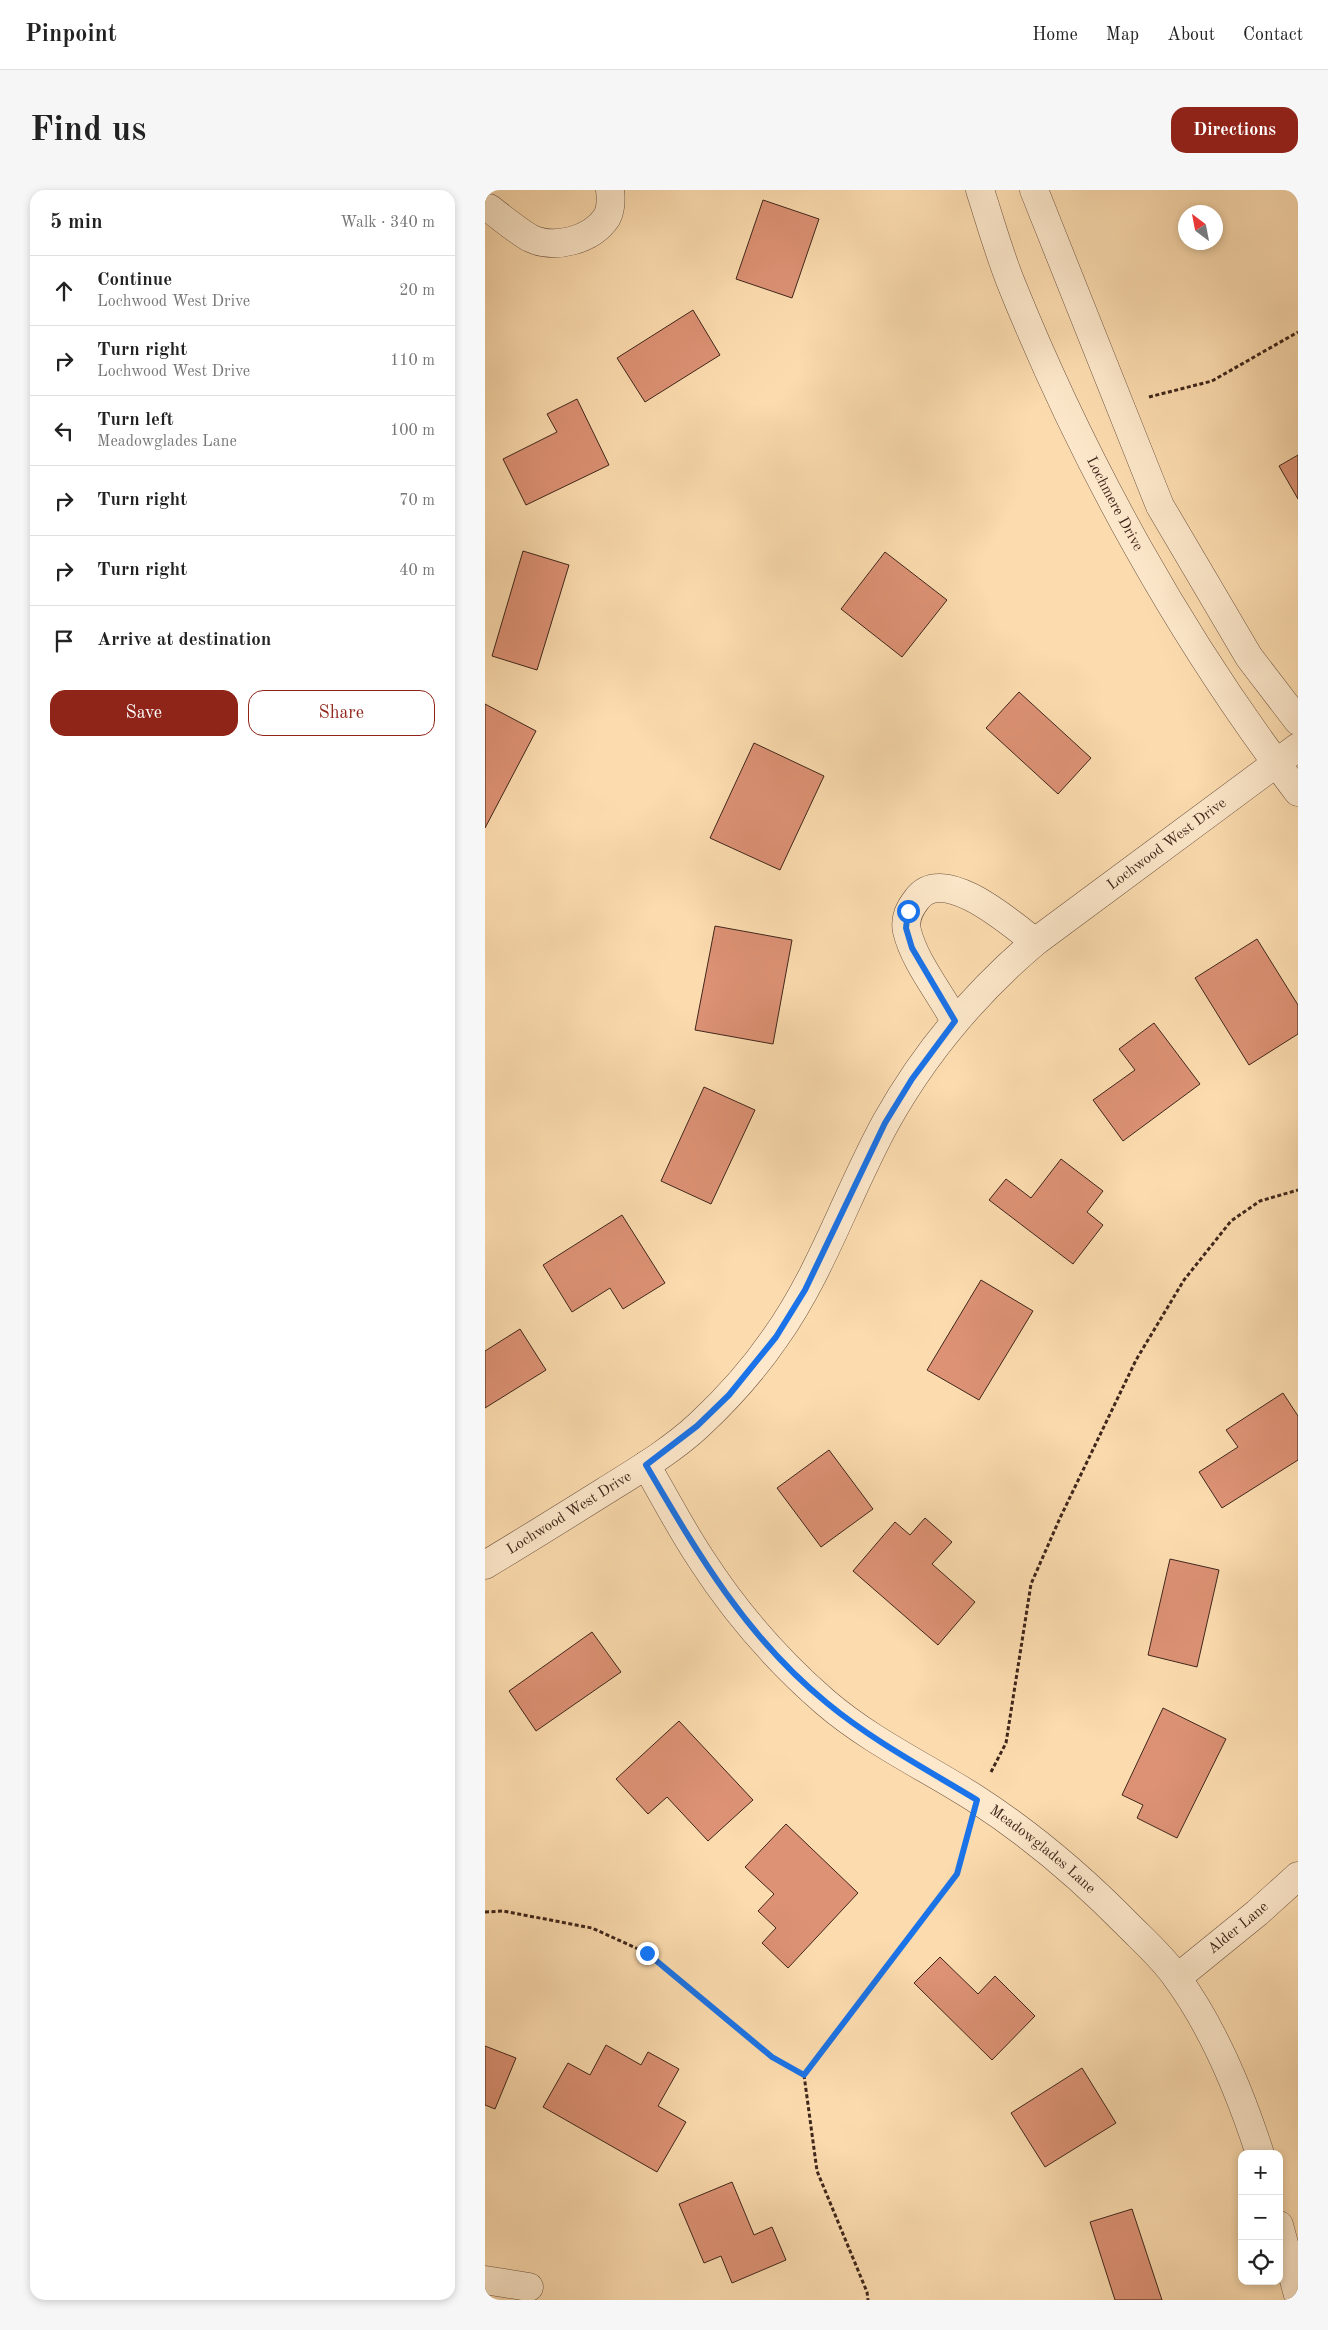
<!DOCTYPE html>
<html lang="en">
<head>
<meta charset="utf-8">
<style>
  body { margin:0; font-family:"Old Standard TT",serif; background:#f6f6f6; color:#222 }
  .controls { position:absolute; right:15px; bottom:15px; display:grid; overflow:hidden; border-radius:10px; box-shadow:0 2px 8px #0003 }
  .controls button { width:45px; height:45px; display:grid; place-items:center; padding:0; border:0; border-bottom:1px solid #e0e0e0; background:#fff; color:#222; font:25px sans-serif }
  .compass { position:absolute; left:693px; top:15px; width:45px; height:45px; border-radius:50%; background:#fff; box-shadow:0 2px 8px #0003; rotate:328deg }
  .stop { position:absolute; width:15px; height:15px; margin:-11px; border:4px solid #1a73e8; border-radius:50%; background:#fff }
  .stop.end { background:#1a73e8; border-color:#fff; box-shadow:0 1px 5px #0008 }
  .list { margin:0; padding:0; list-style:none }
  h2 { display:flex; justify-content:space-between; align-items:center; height:65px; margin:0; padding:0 20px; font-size:21px }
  h2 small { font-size:16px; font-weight:400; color:#767676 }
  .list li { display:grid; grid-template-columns:32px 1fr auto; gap:15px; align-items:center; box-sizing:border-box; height:70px; padding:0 20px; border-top:1px solid #e0e0e0 }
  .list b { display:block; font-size:19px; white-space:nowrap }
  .list p { margin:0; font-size:16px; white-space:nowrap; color:#767676 }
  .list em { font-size:16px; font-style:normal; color:#767676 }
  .actions { display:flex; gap:10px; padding:15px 20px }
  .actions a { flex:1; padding:11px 0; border:1px solid #8f2418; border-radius:15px; text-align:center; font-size:18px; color:#8f2418 }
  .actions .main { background:#8f2418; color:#fff }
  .icon { flex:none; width:28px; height:28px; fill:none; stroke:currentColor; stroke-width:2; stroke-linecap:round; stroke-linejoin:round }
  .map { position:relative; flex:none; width:813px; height:2110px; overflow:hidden; border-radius:15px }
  header { display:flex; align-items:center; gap:30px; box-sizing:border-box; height:70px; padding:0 25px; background:#fff; border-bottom:1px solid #e0e0e0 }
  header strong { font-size:24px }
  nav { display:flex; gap:28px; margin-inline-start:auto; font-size:18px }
  .intro { display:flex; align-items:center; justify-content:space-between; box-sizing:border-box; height:120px; padding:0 30px }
  h1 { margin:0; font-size:35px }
  .button { padding:12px 22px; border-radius:15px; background:#8f2418; color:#fff; font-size:18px; font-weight:700 }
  main { display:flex; gap:30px; padding:0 30px }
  aside { flex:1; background:#fff; border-radius:15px; box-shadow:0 2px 8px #0003 }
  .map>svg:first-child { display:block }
  .building { fill:#dd9275; stroke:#3f261b }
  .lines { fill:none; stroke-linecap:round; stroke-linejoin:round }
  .minor-casing { stroke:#6e5440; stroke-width:29 }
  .tertiary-casing { stroke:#6e5440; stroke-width:29 }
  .path { stroke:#3f261b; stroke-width:3; stroke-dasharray:4 2.5; stroke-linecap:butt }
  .minor { stroke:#fde8cb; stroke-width:28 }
  .tertiary { stroke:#fde8cb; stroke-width:28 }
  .route { stroke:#1a73e8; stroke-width:6 }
  .labels { text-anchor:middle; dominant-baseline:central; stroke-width:4; stroke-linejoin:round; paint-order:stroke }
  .street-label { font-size:15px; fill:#3f261b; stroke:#fde8cb }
</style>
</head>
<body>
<header>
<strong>Pinpoint</strong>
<nav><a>Home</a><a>Map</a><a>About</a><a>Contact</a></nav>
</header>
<div class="intro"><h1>Find us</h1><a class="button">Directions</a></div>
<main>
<aside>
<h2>5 min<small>Walk · 340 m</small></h2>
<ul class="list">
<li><svg class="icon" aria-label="ahead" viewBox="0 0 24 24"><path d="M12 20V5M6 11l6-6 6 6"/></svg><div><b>Continue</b><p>Lochwood West Drive</p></div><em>20 m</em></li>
<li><svg class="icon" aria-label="right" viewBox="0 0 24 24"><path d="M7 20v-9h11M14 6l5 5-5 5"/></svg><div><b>Turn right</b><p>Lochwood West Drive</p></div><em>110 m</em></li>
<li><svg class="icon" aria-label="left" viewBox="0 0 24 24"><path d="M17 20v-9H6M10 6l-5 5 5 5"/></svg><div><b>Turn left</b><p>Meadowglades Lane</p></div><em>100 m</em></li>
<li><svg class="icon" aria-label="right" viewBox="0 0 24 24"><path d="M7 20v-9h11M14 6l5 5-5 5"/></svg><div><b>Turn right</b></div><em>70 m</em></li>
<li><svg class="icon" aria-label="right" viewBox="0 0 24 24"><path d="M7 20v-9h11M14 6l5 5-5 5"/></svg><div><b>Turn right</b></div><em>40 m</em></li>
<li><svg class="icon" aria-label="arrive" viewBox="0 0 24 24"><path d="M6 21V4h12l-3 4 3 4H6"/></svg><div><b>Arrive at destination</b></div></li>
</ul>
<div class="actions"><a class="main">Save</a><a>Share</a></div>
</aside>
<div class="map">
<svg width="813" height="2110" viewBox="0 0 813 2110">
  <rect width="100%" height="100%" fill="#fcdcaf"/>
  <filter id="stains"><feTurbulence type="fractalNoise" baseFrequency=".004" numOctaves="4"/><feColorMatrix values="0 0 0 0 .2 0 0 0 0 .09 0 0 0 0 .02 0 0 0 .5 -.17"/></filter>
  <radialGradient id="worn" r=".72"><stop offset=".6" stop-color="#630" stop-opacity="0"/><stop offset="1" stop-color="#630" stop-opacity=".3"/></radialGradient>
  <g class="building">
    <path d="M278 10 334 29 307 108 251 89Z"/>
    <path d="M208 120 235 165 160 212 132 168Z"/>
    <path d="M92 209 124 275 41 315 18 269 72 242 62 224Z"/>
    <path d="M813 265V309L794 276Z"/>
    <path d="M38 361 84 375 52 480 7 466Z"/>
    <path d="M400 362 462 410 417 467 356 419Z"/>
    <path d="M534 502 606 568 573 604 501 538Z"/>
    <path d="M0 514 51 541 0 638Z"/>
    <path d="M269 553 339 586 295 680 225 648Z"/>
    <path d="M230 736 307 750 288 854 210 840Z"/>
    <path d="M772 749 813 815V844L764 875 710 788Z"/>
    <path d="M669 833 715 894 638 951 608 910 650 880 634 859Z"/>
    <path d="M219 897 270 920 226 1014 176 991Z"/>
    <path d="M576 969 618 1001 602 1022 618 1035 588 1074 504 1010 521 989 546 1008Z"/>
    <path d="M137 1025 180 1093 138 1119 125 1098 87 1122 58 1075Z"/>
    <path d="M496 1090 548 1121 494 1210 442 1180Z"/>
    <path d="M35 1139 61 1180 0 1218V1161Z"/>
    <path d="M798 1203 813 1226V1270L737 1318 714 1282 753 1257 741 1240Z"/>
    <path d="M344 1260 388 1319 336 1357 292 1298Z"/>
    <path d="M440 1328 467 1352 447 1374 490 1412 453 1455 368 1381 410 1332 425 1345Z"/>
    <path d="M685 1369 734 1380 712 1477 663 1465Z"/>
    <path d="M107 1442 136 1482 51 1541 24 1501Z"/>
    <path d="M678 1518 741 1549 692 1648 652 1628 658 1615 637 1605Z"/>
    <path d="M194 1531 268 1610 223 1651 182 1607 163 1624 131 1589Z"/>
    <path d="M301 1634 373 1703 303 1778 277 1753 291 1738 273 1721 289 1704 260 1677Z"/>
    <path d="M455 1767 493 1804 510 1786 550 1826 507 1870 429 1793Z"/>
    <path d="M121 1855 156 1875 163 1862 194 1879 173 1916 201 1932 172 1982 58 1917 83 1873 105 1885Z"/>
    <path d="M0 1856 31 1868 10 1919 0 1915Z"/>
    <path d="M597 1878 631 1933 560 1977 526 1923Z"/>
    <path d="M247 1992 269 2045 287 2037 301 2070 247 2093 236 2066 219 2073 194 2014Z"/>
    <path d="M647 2019 677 2110H630L605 2032Z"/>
  </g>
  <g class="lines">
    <defs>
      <g id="minor">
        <path d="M4 18C17 28 31 40 45 48 70 60 107 50 122 27 126 19 126 8 125 0"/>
        <path d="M470 831C455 803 429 771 422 741 419 728 425 718 432 709 458 673 528 735 550 752"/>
        <path id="s1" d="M161 1275C179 1306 196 1339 216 1369 250 1422 293 1471 340 1512 385 1551 441 1577 491 1609 548 1646 598 1689 644 1736 661 1753 679 1769 692 1788 729 1839 756 1905 775 1964"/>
        <path id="s2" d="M0 1375C40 1351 80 1326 120 1301 152 1281 186 1261 214 1235 242 1209 268 1180 290 1148 337 1082 362 1003 401 932 439 864 490 803 550 752L813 557"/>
        <path id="s3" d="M692 1788 772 1723 813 1686"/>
        <path d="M794 2035 813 2105"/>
        <path d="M0 2090 44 2097"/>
      </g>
      <g id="tertiary">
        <path id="s4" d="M495 0C505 31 514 63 526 93 598 272 696 449 813 602"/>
        <path d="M549 0 675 316 764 467 813 531"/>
      </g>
    </defs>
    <use href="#minor" class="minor-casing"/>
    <use href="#tertiary" class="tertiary-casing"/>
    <g class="path">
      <path d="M664 207 727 191 813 142"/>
      <path d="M506 1582 521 1553 546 1394 575 1328 651 1170 699 1090 746 1031 775 1011 813 1000"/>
      <path d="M0 1722 18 1721 107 1738 162 1763 287 1867 319 1885 472 1684 484 1641"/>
      <path d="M319 1885 332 1981 382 2102 383 2110"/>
    </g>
    <use href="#minor" class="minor"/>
    <use href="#tertiary" class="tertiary"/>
  </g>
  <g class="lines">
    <path class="route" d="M162 1763 287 1867 319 1885 472 1684 492 1610C441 1579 388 1551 342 1513 261 1447 213 1364 161 1275L212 1236 244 1205 291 1147 320 1100 400 933 427 889 470 831 427 758 421 738 423 721"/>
  </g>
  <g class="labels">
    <g class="street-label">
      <text stroke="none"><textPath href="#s4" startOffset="342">Lochmere Drive</textPath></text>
      <text stroke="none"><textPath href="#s2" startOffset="1014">Lochwood West Drive</textPath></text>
      <text stroke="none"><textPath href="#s2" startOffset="99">Lochwood West Drive</textPath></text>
      <text stroke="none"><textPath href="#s1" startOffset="562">Meadowglades Lane</textPath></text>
      <text stroke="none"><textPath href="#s3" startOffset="79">Alder Lane</textPath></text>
    </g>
  </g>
  <rect width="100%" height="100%" filter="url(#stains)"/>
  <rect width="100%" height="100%" fill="url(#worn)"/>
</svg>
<div class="controls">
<button>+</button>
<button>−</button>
<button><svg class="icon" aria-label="locate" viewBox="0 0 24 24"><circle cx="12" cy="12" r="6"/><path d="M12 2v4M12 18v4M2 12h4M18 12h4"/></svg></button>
</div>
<svg class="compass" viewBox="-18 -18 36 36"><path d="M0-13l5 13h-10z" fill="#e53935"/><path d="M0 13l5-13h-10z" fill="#767676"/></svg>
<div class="stop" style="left:423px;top:721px"></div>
<div class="stop end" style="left:162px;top:1763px"></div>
</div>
</main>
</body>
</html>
